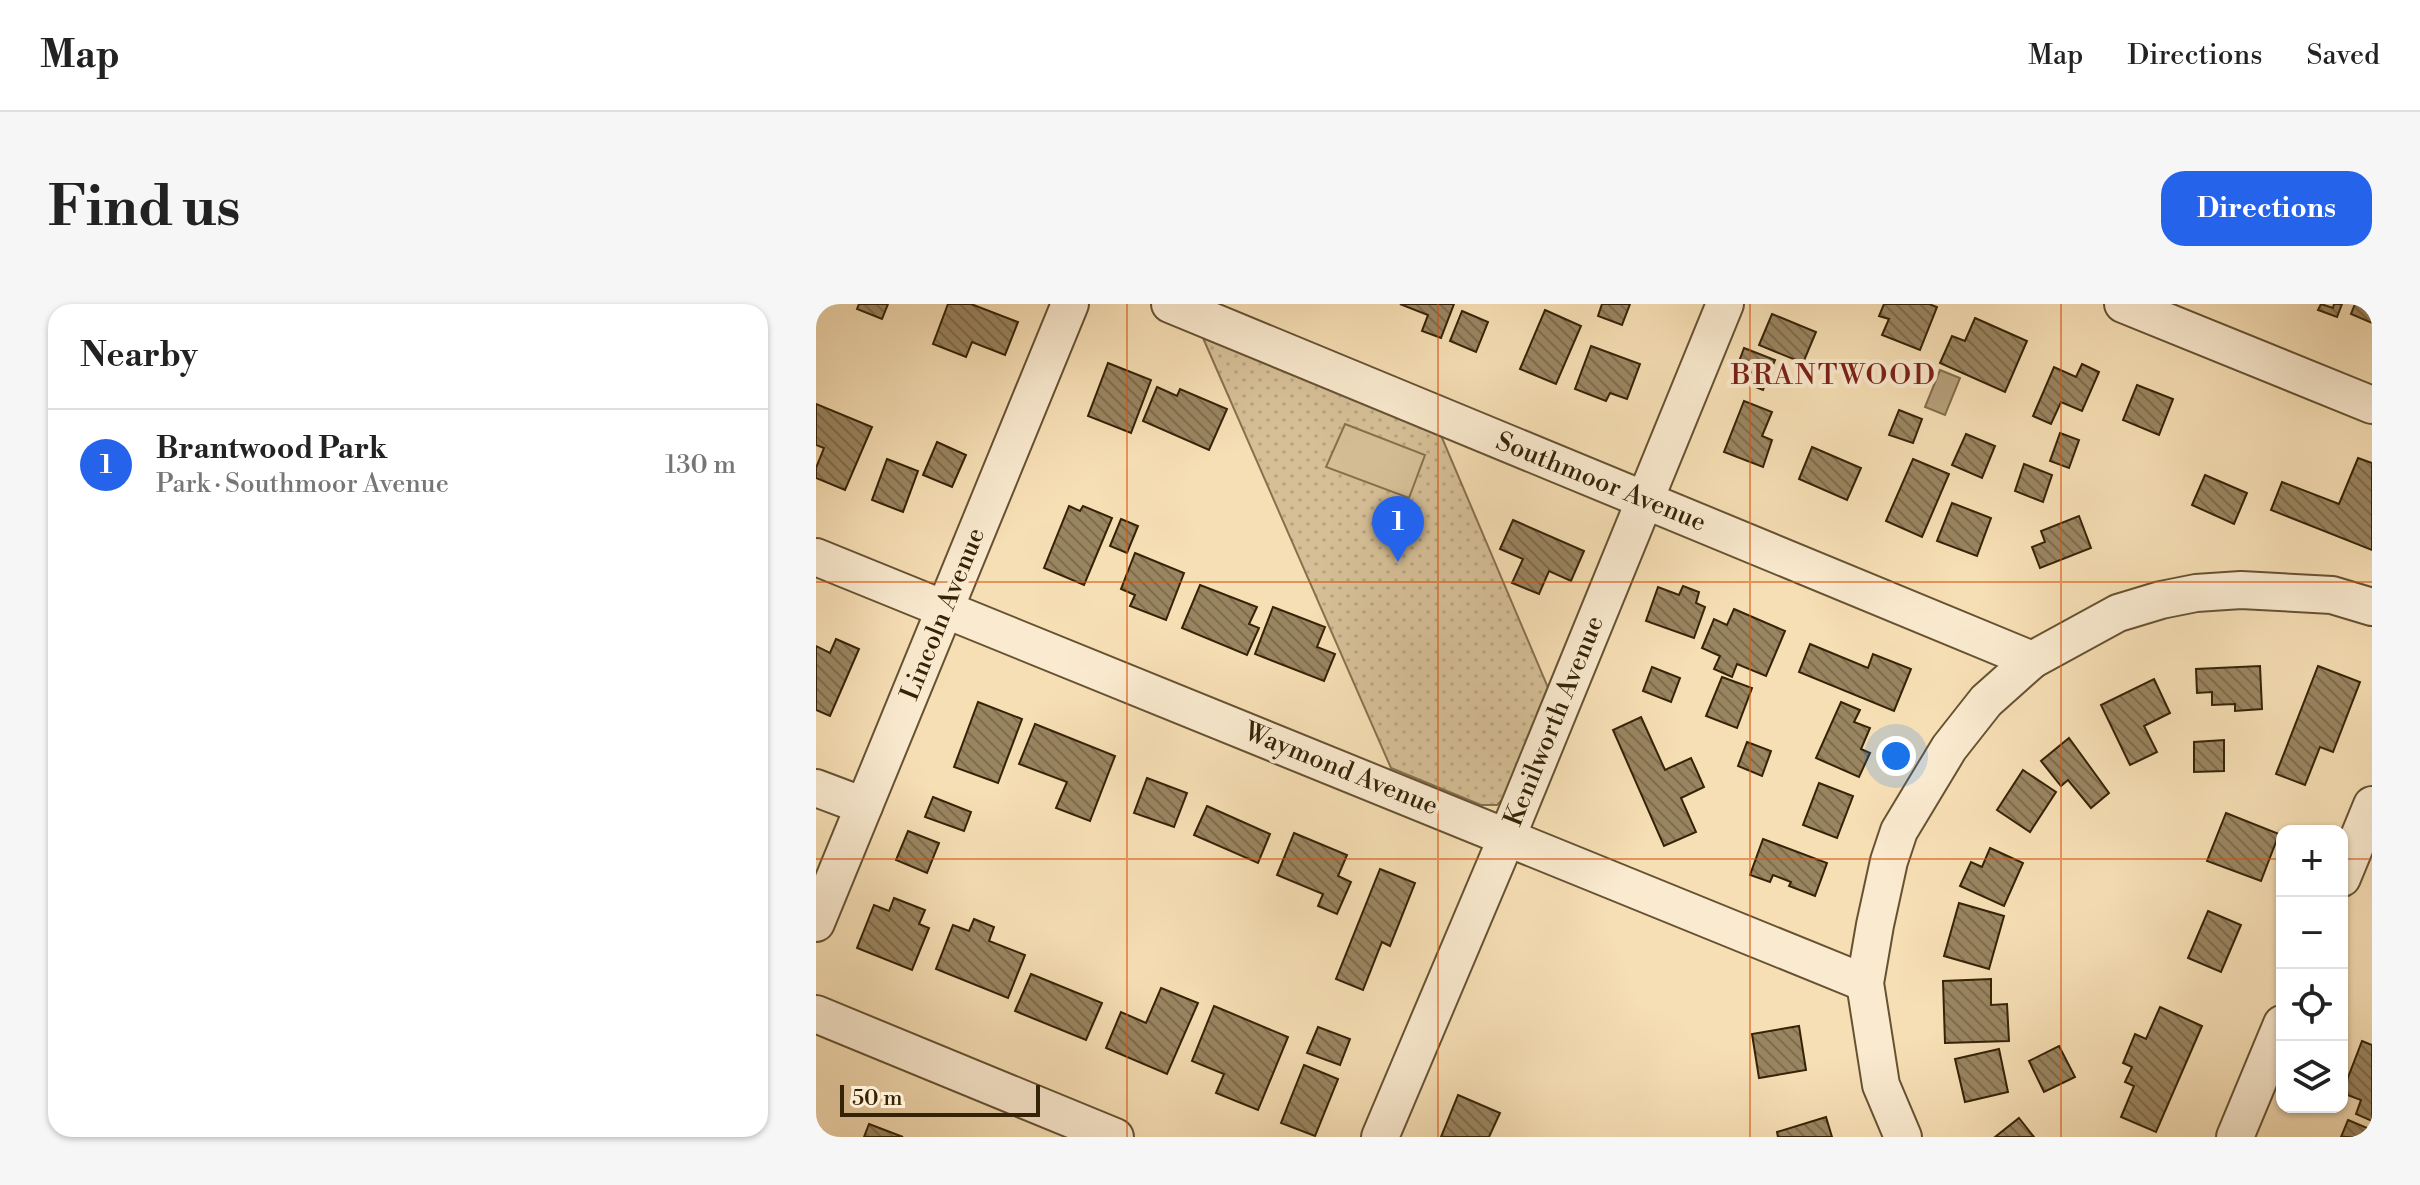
<!DOCTYPE html>
<html lang="en">
<head>
<meta charset="utf-8">
<style>
  body { margin:0; font-family:"Libre Bodoni",serif; background:#f6f6f6; color:#222 }
  .controls { position:absolute; right:24px; bottom:24px; display:grid; overflow:hidden; border-radius:16px; box-shadow:0 2px 6px #0004 }
  .controls button { width:72px; height:72px; display:grid; place-items:center; padding:0; border:0; border-bottom:2px solid #e0e0e0; background:#fff; color:#222; font:40px sans-serif }
  .scale { position:absolute; left:24px; bottom:20px; width:200px; box-sizing:border-box; padding-left:8px; border:4px solid #352307; border-top:0; font-size:22px; line-height:28px; white-space:nowrap; color:#352307; -webkit-text-stroke:6px #faeacf; paint-order:stroke }
  .you { position:absolute; left:1080px; top:452px; width:28px; height:28px; margin:-20px; border:6px solid #fff; border-radius:50%; background:#1a73e8; box-shadow:0 0 0 12px #1a73e833 }
  .badge { display:grid; place-items:center; width:52px; height:52px; border-radius:50%; background:#2563eb; color:#fff; font-size:26px; font-weight:700 }
  .pin { position:absolute; translate:-50% -66px; filter:drop-shadow(0 2px 4px #0008) }
  .pin::after { content:''; position:absolute; top:42px; width:28px; height:24px; background:inherit; clip-path:polygon(0 0,100% 0,50% 100%) }
  .list { margin:0; padding:0; list-style:none }
  h2 { display:flex; justify-content:space-between; align-items:center; height:104px; margin:0; padding:0 32px; font-size:34px }
  h2 small { font-size:26px; font-weight:400; color:#767676 }
  .list li { display:grid; grid-template-columns:52px 1fr auto; gap:24px; align-items:center; box-sizing:border-box; height:112px; padding:0 32px; border-top:2px solid #e0e0e0 }
  .list b { display:block; font-size:30px; white-space:nowrap }
  .list p { margin:0; font-size:26px; white-space:nowrap; color:#767676 }
  .list em { font-size:26px; font-style:normal; color:#767676 }
  .icon { flex:none; width:44px; height:44px; fill:none; stroke:currentColor; stroke-width:2; stroke-linecap:round; stroke-linejoin:round }
  .map { position:relative; flex:none; width:1556px; height:833px; overflow:hidden; border-radius:24px }
  header { display:flex; align-items:center; gap:48px; box-sizing:border-box; height:112px; padding:0 40px; background:#fff; border-bottom:2px solid #e0e0e0 }
  header strong { font-size:38px }
  nav { display:flex; gap:44px; margin-inline-start:auto; font-size:28px }
  .intro { display:flex; align-items:center; justify-content:space-between; box-sizing:border-box; height:192px; padding:0 48px }
  h1 { margin:0; font-size:56px }
  .button { padding:20px 36px; border-radius:24px; background:#2563eb; color:#fff; font-size:28px; font-weight:700 }
  main { display:flex; gap:48px; padding:0 48px }
  aside { flex:1; background:#fff; border-radius:24px; box-shadow:0 2px 6px #0004 }
  .map>svg:first-child { display:block }
  .park { fill:url(#park-dots); stroke:#86714f; stroke-width:2 }
  .garden { fill:#d6bf97; stroke:#86714f; stroke-width:2 }
  .water { fill:#b59f7a; stroke:#826d4c; stroke-width:2 }
  .building { fill:url(#building-back-hatch); stroke:#352307; stroke-width:2 }
  .lines { fill:none; stroke-linecap:round; stroke-linejoin:round }
  .minor-casing { stroke:#665232; stroke-width:40 }
  .minor { stroke:#faeacf; stroke-width:36 }
  .grid { fill:none; stroke:#d6540c; stroke-width:2; stroke-opacity:0.55 }
  .labels { text-anchor:middle; dominant-baseline:central; stroke-width:8; stroke-linejoin:round; paint-order:stroke }
  .street-label { font-size:26px; fill:#352307; stroke:#faeacf }
  .neighbourhood-label { font-size:28px; letter-spacing:2px; fill:#7a1f14; stroke:#faeacf }
</style>
</head>
<body>
<header>
<strong>Map</strong>
<nav><a>Map</a><a>Directions</a><a>Saved</a></nav>
</header>
<div class="intro"><h1>Find us</h1><a class="button">Directions</a></div>
<main>
<aside>
<h2>Nearby<small></small></h2>
<ul class="list">
<li><span class="badge">1</span><div><b>Brantwood Park</b><p>Park · Southmoor Avenue</p></div><em>130 m</em></li>
</ul>
</aside>
<div class="map">
<svg width="1556" height="833" viewBox="0 0 1556 833">
  <defs>
    <pattern id="park-dots" width="8" height="8" patternUnits="userSpaceOnUse" patternTransform="scale(2)"><rect width="8" height="8" fill="#d6bf97"/><path d="M2 2h.1M6 6h.1" fill="none" stroke="#b8a481" stroke-width="1.8" stroke-linecap="round"/></pattern>
    <pattern id="building-back-hatch" width="6" height="6" patternUnits="userSpaceOnUse" patternTransform="scale(2)"><rect width="6" height="6" fill="#9a8561"/><path d="M-1 5l2 2M0 0l6 6M5-1l2 2" fill="none" stroke="#7e6c4e"/></pattern>
  </defs>
  <rect width="100%" height="100%" fill="#f7dfb5"/>
  <filter id="stains"><feTurbulence type="fractalNoise" baseFrequency=".0025" numOctaves="4"/><feColorMatrix values="0 0 0 0 .2 0 0 0 0 .09 0 0 0 0 .02 0 0 0 .5 -.17"/></filter>
  <radialGradient id="worn" r=".72"><stop offset=".6" stop-color="#630" stop-opacity="0"/><stop offset="1" stop-color="#630" stop-opacity=".3"/></radialGradient>
  <path class="park" d="M387 34 624 129 733 386 691 491 681 501H665L575 464Z"/>
  <path class="garden" d="M529 120 609 151 593 194 510 163Z"/>
  <path class="water" d="M1124 66 1144 74 1129 111 1109 103Z"/>
  <g class="building">
    <path d="M43 0H72L66 15 41 5Z"/>
    <path d="M132 0H155L202 18 189 51 156 38 150 53 117 40Z"/>
    <path d="M584 0H638L625 34 606 27 612 11Z"/>
    <path d="M786 0H814L806 21 782 12Z"/>
    <path d="M1068 0H1113L1121 3 1104 46 1066 31 1073 15 1063 12Z"/>
    <path d="M1505 0 1517 4 1518 0H1526L1521 13 1502 6Z"/>
    <path d="M1539 0H1556V19L1535 10Z"/>
    <path d="M729 6 765 22 740 80 704 65Z"/>
    <path d="M646 7 672 18 660 48 634 37Z"/>
    <path d="M956 10 1000 28 987 59 943 41Z"/>
    <path d="M1159 14 1211 37 1189 88 1124 59 1136 32 1149 37Z"/>
    <path d="M775 42 824 60 811 95 794 89 790 97 759 85Z"/>
    <path d="M928 44 959 56 947 86 917 74Z"/>
    <path d="M292 59 335 76 315 129 272 112Z"/>
    <path d="M1266 60 1283 68 1266 107 1245 98 1235 120 1217 112 1238 63 1260 73Z"/>
    <path d="M1321 81 1357 95 1343 131 1307 116Z"/>
    <path d="M341 83 361 92 364 85 411 105 393 146 327 117Z"/>
    <path d="M928 97 956 108 946 132 956 136 947 163 908 148Z"/>
    <path d="M0 100 56 123 29 186 0 174V164L8 144 0 141Z"/>
    <path d="M1083 106 1106 115 1097 139 1073 131Z"/>
    <path d="M1244 129 1263 136 1253 164 1234 157Z"/>
    <path d="M1150 130 1179 142 1166 174 1136 161Z"/>
    <path d="M121 138 150 151 136 183 107 171Z"/>
    <path d="M996 143 1045 164 1031 196 983 175Z"/>
    <path d="M1542 154 1556 159V246L1455 206 1466 178 1523 200Z"/>
    <path d="M71 155 102 167 87 208 56 196Z"/>
    <path d="M1097 155 1133 170 1106 233 1070 217Z"/>
    <path d="M1208 160 1236 171 1227 198 1199 187Z"/>
    <path d="M1389 171 1431 189 1418 220 1376 201Z"/>
    <path d="M1136 199 1175 214 1161 252 1121 237Z"/>
    <path d="M253 202 264 207 267 202 296 214 268 281 228 264Z"/>
    <path d="M1263 212 1275 244 1224 264 1216 243 1229 238 1225 227Z"/>
    <path d="M305 215 322 222 311 249 294 242Z"/>
    <path d="M697 216 768 247 755 277 733 267 723 290 696 279 707 255 684 245Z"/>
    <path d="M319 249 368 269 350 316 314 302 319 291 305 285Z"/>
    <path d="M384 281 441 303 433 320 443 324 431 351 366 324Z"/>
    <path d="M867 282 883 288 880 299 889 303 878 334 830 317 842 283 863 291Z"/>
    <path d="M457 303 509 323 501 343 519 350 508 377 439 350Z"/>
    <path d="M918 305 969 327 950 372 921 360 916 373 898 365 904 352 886 344 898 315 911 321Z"/>
    <path d="M20 335 43 345 14 412 0 406V342L14 349Z"/>
    <path d="M994 340 1052 364 1057 350 1095 365 1078 407 983 368Z"/>
    <path d="M1444 362 1446 405 1419 407V400L1396 401V388L1381 389 1380 365Z"/>
    <path d="M1502 362 1544 378 1517 448 1504 443 1489 481 1460 470Z"/>
    <path d="M836 363 864 374 855 398 827 387Z"/>
    <path d="M906 373 936 384 921 424 890 412Z"/>
    <path d="M1338 375 1354 409 1328 422 1341 448 1314 461 1285 401Z"/>
    <path d="M162 398 206 415 182 479 138 463Z"/>
    <path d="M1025 398 1044 406 1038 418 1054 424 1045 445 1054 449 1043 473 1000 454Z"/>
    <path d="M825 413 849 466 875 454 888 483 865 494 880 528 848 542 797 426Z"/>
    <path d="M219 420 299 452 274 517 240 504 251 478 203 460Z"/>
    <path d="M1253 434 1293 489 1275 504 1252 476 1245 482 1225 457Z"/>
    <path d="M1408 436V467L1378 468V438Z"/>
    <path d="M931 438 955 447 946 472 922 462Z"/>
    <path d="M1207 466 1240 488 1214 528 1181 506Z"/>
    <path d="M331 474 371 489 358 523 318 509Z"/>
    <path d="M1003 479 1037 492 1021 534 987 521Z"/>
    <path d="M117 493 155 508 148 527 109 513Z"/>
    <path d="M391 502 454 530 442 559 378 531Z"/>
    <path d="M1410 509 1463 530 1445 577 1391 557Z"/>
    <path d="M92 527 123 539 111 569 80 556Z"/>
    <path d="M478 529 531 551 522 572 535 578 521 610 502 602 507 590 461 571Z"/>
    <path d="M947 535 1011 559 999 592 973 582 975 578 957 571 954 578 934 571Z"/>
    <path d="M1174 544 1207 559 1188 602 1144 582 1155 558 1166 563Z"/>
    <path d="M564 565 599 579 574 642 566 638 547 686 520 675Z"/>
    <path d="M78 594 109 606 103 620 113 624 96 666 41 644 58 601 73 607Z"/>
    <path d="M1143 599 1188 612 1173 665 1128 652Z"/>
    <path d="M1392 607 1425 621 1405 668 1372 654Z"/>
    <path d="M158 615 178 623 173 637 209 651 192 694 120 665 137 621 153 627Z"/>
    <path d="M215 670 286 699 270 736 199 707Z"/>
    <path d="M1175 675V701L1191 700 1193 737 1129 739 1127 677Z"/>
    <path d="M345 684 382 699 351 770 290 744 305 708 330 719Z"/>
    <path d="M398 702 472 733 442 806 400 789 408 770 376 757Z"/>
    <path d="M1344 703 1386 722 1340 828 1305 813 1318 782 1309 778 1316 763 1307 759 1319 730 1330 735Z"/>
    <path d="M983 722 990 766 943 774 936 730Z"/>
    <path d="M502 723 534 735 524 761 491 749Z"/>
    <path d="M1546 737 1556 741V817L1540 810 1545 796 1526 789Z"/>
    <path d="M1243 742 1259 773 1228 788 1213 757Z"/>
    <path d="M1183 745 1192 788 1149 798 1139 755Z"/>
    <path d="M488 761 522 775 499 832 465 819Z"/>
    <path d="M642 791 684 809 673 833H625Z"/>
    <path d="M1010 813 1016 833H962L961 828Z"/>
    <path d="M1203 814 1218 833H1179Z"/>
    <path d="M1532 816 1556 826V833H1525Z"/>
    <path d="M53 820 87 833H48Z"/>
  </g>
  <g class="lines">
    <defs>
      <g id="minor">
        <path d="M354 0 1216 356"/>
        <path d="M1307 0 1556 101"/>
        <path d="M0 253 1049 679"/>
        <path d="M0 484 48 502"/>
        <path d="M1526 574 1556 501"/>
        <path d="M0 619 254 0"/>
        <path d="M0 710 299 833"/>
        <path d="M564 833 691 533 909 0"/>
        <path d="M1087 833 1065 781 1049 679 1059 621 1073 557 1083 527 1133 444 1170 397 1216 356 1302 309 1345 296 1380 289 1425 286 1516 291 1556 303"/>
        <path d="M1419 833 1466 720"/>
      </g>
    </defs>
    <use href="#minor" class="minor-casing"/>
    <use href="#minor" class="minor"/>
  </g>
  <path class="grid" d="M311 0V833M622 0V833M934 0V833M1245 0V833M0 278H1556M0 555H1466M1526 555H1556"/>
  <g class="labels">
    <g class="street-label">
      <text transform="translate(785 178) rotate(22)">Southmoor Avenue</text>
      <text transform="translate(127 310) rotate(-68)">Lincoln Avenue</text>
      <text transform="translate(738 417) rotate(-68)">Kenilworth Avenue</text>
      <text transform="translate(525 465) rotate(22)">Waymond Avenue</text>
    </g>
    <g class="neighbourhood-label">
      <text x="1018" y="71">BRANTWOOD</text>
    </g>
  </g>
  <rect width="100%" height="100%" filter="url(#stains)"/>
  <rect width="100%" height="100%" fill="url(#worn)"/>
</svg>
<div class="controls">
<button>+</button>
<button>−</button>
<button><svg class="icon" aria-label="locate" viewBox="0 0 24 24"><circle cx="12" cy="12" r="6"/><path d="M12 2v4M12 18v4M2 12h4M18 12h4"/></svg></button>
<button><svg class="icon" aria-label="layers" viewBox="0 0 24 24"><path d="M12 4l9 5-9 5-9-5zM3 14l9 5 9-5"/></svg></button>
</div>
<div class="scale">50 m</div>
<div class="you"></div>
<div class="pin badge" style="left:582px;top:258px">1</div>
</div>
</main>
</body>
</html>
